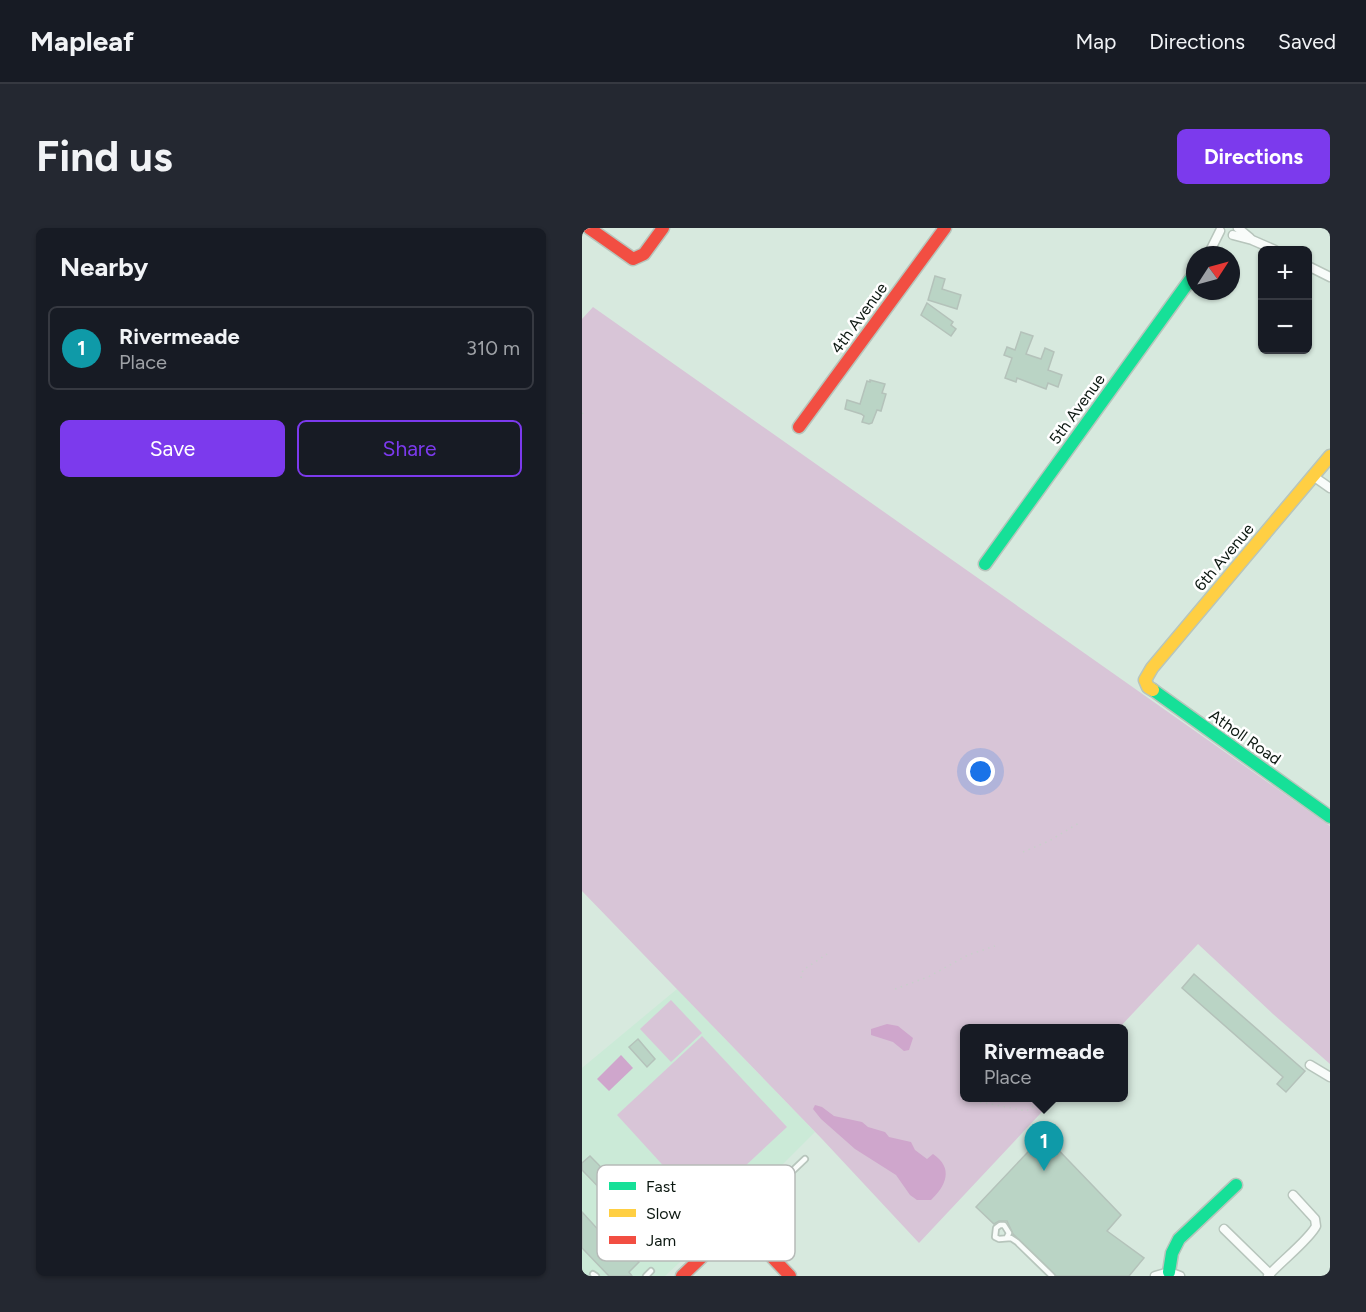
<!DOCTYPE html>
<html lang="en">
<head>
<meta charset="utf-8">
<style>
  body { margin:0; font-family:Figtree,sans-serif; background:#242831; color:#f1f3f6 }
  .controls { position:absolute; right:18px; top:18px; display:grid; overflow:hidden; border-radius:9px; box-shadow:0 2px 4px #0004 }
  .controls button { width:54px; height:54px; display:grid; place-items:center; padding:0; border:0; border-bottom:2px solid #363941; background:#171b24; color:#f1f3f6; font:30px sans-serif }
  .compass { position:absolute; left:604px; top:18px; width:54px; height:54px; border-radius:50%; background:#171b24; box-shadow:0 2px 4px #0004; rotate:54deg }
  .you { position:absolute; left:399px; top:544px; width:21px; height:21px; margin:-15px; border:4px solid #fff; border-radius:50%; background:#1a73e8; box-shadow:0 0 0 9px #1a73e833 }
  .badge { display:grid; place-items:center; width:39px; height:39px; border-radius:50%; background:#7c3aed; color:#fff; font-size:20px; font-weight:700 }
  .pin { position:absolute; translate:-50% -50px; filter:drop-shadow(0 2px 3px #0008) }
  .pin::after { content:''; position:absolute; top:32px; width:21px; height:18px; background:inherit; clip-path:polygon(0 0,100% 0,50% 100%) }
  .popup { position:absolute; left:378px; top:796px; width:168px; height:78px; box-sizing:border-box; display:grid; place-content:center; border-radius:9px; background:#171b24; filter:drop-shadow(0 2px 4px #0005); font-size:20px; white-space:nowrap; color:#9ea1a6 }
  .popup b { font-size:22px; color:#f1f3f6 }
  .popup::after { content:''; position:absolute; left:50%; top:100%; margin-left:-12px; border:12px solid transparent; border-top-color:#171b24 }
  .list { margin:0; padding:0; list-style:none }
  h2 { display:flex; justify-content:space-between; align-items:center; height:78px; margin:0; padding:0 24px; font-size:26px }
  h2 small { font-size:20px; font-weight:400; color:#9ea1a6 }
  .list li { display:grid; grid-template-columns:39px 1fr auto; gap:18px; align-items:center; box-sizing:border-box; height:84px; margin:0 12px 12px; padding:0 12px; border:2px solid #363941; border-radius:9px }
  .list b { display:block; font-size:22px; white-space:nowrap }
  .list p { margin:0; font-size:20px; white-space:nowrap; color:#9ea1a6 }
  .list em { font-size:20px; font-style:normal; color:#9ea1a6 }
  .actions { display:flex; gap:12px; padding:18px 24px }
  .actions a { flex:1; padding:14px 0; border:2px solid #7c3aed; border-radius:9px; text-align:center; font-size:21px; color:#7c3aed }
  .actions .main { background:#7c3aed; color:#fff }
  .map { position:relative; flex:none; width:748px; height:1048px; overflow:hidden; border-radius:9px }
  header { display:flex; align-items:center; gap:36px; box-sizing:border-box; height:84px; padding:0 30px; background:#171b24; border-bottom:2px solid #363941 }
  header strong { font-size:28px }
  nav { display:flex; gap:33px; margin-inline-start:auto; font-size:21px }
  .intro { display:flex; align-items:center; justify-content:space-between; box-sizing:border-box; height:144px; padding:0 36px }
  h1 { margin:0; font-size:42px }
  .button { padding:15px 27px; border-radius:9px; background:#7c3aed; color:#fff; font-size:21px; font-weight:700 }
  main { display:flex; gap:36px; padding:0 36px }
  aside { flex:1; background:#171b24; border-radius:9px; box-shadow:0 2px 4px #0004 }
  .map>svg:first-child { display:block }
  .built { fill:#cbead7 }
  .green { fill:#d8c5d7 }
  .water { fill:#cfa6cc }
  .building { fill:#bad4c5; stroke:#b4c2ba; stroke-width:1.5 }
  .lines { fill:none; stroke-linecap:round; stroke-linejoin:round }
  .lane-casing { stroke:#b7c5bc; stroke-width:8 }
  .street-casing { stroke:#b7c5bc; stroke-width:11 }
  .fast-casing { stroke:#b7c5bc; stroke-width:15 }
  .slow-casing { stroke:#b7c5bc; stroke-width:15 }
  .jam-casing { stroke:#b7c5bc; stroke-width:15 }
  .path { stroke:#c9cfcb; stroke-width:1.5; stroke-dasharray:1.5 4.5; stroke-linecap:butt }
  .lane { stroke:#f9fcfa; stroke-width:4.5 }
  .street { stroke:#f9fcfa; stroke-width:8 }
  .fast { stroke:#16e098; stroke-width:12 }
  .slow { stroke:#ffcf43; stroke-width:12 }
  .jam { stroke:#f24e42; stroke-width:12 }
  .labels { text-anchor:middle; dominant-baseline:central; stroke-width:5; stroke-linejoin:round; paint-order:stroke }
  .street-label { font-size:16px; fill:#0c1811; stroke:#fff }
  .key { fill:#fff; stroke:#b6bab8; stroke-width:1.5 }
  .key-label { font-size:16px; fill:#0c1811 }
</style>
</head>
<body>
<header>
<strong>Mapleaf</strong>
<nav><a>Map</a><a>Directions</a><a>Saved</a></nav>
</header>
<div class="intro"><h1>Find us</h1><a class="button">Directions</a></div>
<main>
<aside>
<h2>Nearby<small></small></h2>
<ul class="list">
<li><span class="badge" style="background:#0f9aa8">1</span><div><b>Rivermeade</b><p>Place</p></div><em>310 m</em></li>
</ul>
<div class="actions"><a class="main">Save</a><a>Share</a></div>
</aside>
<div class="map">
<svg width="748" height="1048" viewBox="0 0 748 1048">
  <rect width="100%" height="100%" fill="#d7e9de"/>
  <path class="built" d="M95 761 233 904 164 973 83 1048H0V840Z"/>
  <g class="green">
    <path d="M11 79 748 598V836L691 786 616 716 537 800H382V870H473L337 1015 240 911 0 663V91Z"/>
    <path d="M89 772 120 805 89 834 58 801Z"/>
    <path d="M120 808 205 899 119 979 35 887Z"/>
  </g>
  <g class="water">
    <path d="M305 796 316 798 331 810 327 822 322 823 311 814 289 807V801Z"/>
    <path d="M39 827 51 840 27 863 15 851Z"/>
    <path d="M233 877 240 879 252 888 280 894 286 899 303 904 307 909 329 914 333 922 345 931 351 926C372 940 364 958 349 972H335L328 967 314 947 273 921 239 891 231 881Z"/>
  </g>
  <g class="building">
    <path d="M353 48 363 51 360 61 379 67 375 81 346 72Z"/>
    <path d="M345 75 371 94 369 97 374 101 369 108 339 87Z"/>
    <path d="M439 104 451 108 444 126 459 131 463 120 472 124 466 142 480 147 476 159 466 155 464 161 435 150 434 154 423 150 430 130 422 127 425 119 433 122Z"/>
    <path d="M288 152 303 156 300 165 304 166 299 183 295 182 290 195 287 196 280 194 282 188 279 186 263 181 265 172 278 176 285 153 288 154Z"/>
    <path d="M612 746 723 843 704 864 695 856 701 849 600 760Z"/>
    <path d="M56 811 73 831 65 839 47 819Z"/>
    <path d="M462 907 539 987 525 1003 562 1030 547 1048H474L431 1006 425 993H417L412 996 394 979Z"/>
    <path d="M8 928 77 998 92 983 115 1007 87 1032 0 942V935Z"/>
    <path d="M0 984 40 1028 46 1023 57 1034 47 1044 50 1048H27L0 1020Z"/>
  </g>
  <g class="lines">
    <defs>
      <g id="lane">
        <path d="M136 987 146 1003"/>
        <path d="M157 1000 163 988 223 931"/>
        <path d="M425 1009 427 1005 422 997H418L414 1000 413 1009 417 1011 429 1010 435 1014 470 1048"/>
        <path d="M11 1046 14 1048"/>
        <path d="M64 1048 69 1043"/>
      </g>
      <g id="street">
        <path d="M656 0 668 10"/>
        <path d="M651 7 670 12 693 22"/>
        <path d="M626 27 638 3"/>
        <path d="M726 38 748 49"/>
        <path d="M731 248 748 260"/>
        <path d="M728 837 748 849"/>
        <path d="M642 1001 688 1046"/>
        <path d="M573 1048 587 1044 598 1048"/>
        <path d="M686 1048C698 1034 727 1012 734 998L733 991 711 967"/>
      </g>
      <g id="fast">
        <path d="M403 336 613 45"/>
        <path d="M571 462 748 589"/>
        <path d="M587 1044 590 1025 597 1011 654 957"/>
      </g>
      <path id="slow" d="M571 462 566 459 563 452 570 440 748 228"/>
      <g id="jam">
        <path d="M7 0 51 31 62 26 81 0"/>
        <path d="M217 199 363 0"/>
        <path d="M100 1048 144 1006 157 1000 167 1005 208 1048"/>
      </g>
    </defs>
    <use href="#lane" class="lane-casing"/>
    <use href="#street" class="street-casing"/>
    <use href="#fast" class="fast-casing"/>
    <use href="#slow" class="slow-casing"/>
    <use href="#jam" class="jam-casing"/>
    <g class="path">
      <path d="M0 185 5 188"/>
      <path d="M441 624 467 613 497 595"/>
      <path d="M219 750 221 742 245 726"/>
      <path d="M313 761 346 749 386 727 413 718"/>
      <path d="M398 874 444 883 464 870"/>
    </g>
    <use href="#lane" class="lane"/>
    <use href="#street" class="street"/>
    <use href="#fast" class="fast"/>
    <use href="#slow" class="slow"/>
    <use href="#jam" class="jam"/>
  </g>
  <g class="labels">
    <g class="street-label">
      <text transform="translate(277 90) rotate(-54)">4th Avenue</text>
      <text transform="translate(495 181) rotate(-54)">5th Avenue</text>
      <text transform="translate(642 329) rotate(-50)">6th Avenue</text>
      <text transform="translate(663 509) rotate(35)">Atholl Road</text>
    </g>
  </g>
  <rect x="15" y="937" width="198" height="96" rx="9" class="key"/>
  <rect x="27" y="954" width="27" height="8" fill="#16e098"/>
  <rect x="27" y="981" width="27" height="8" fill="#ffcf43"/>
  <rect x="27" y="1008" width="27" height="8" fill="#f24e42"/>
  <g class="key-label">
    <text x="64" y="964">Fast</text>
    <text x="64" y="991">Slow</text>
    <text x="64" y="1018">Jam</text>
  </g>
</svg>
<div class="controls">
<button>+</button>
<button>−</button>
</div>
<svg class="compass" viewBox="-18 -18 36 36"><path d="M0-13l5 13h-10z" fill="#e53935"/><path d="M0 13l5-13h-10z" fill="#9ea1a6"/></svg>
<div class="you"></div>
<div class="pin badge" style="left:462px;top:943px;background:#0f9aa8">1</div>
<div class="popup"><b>Rivermeade</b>Place</div>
</div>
</main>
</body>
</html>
